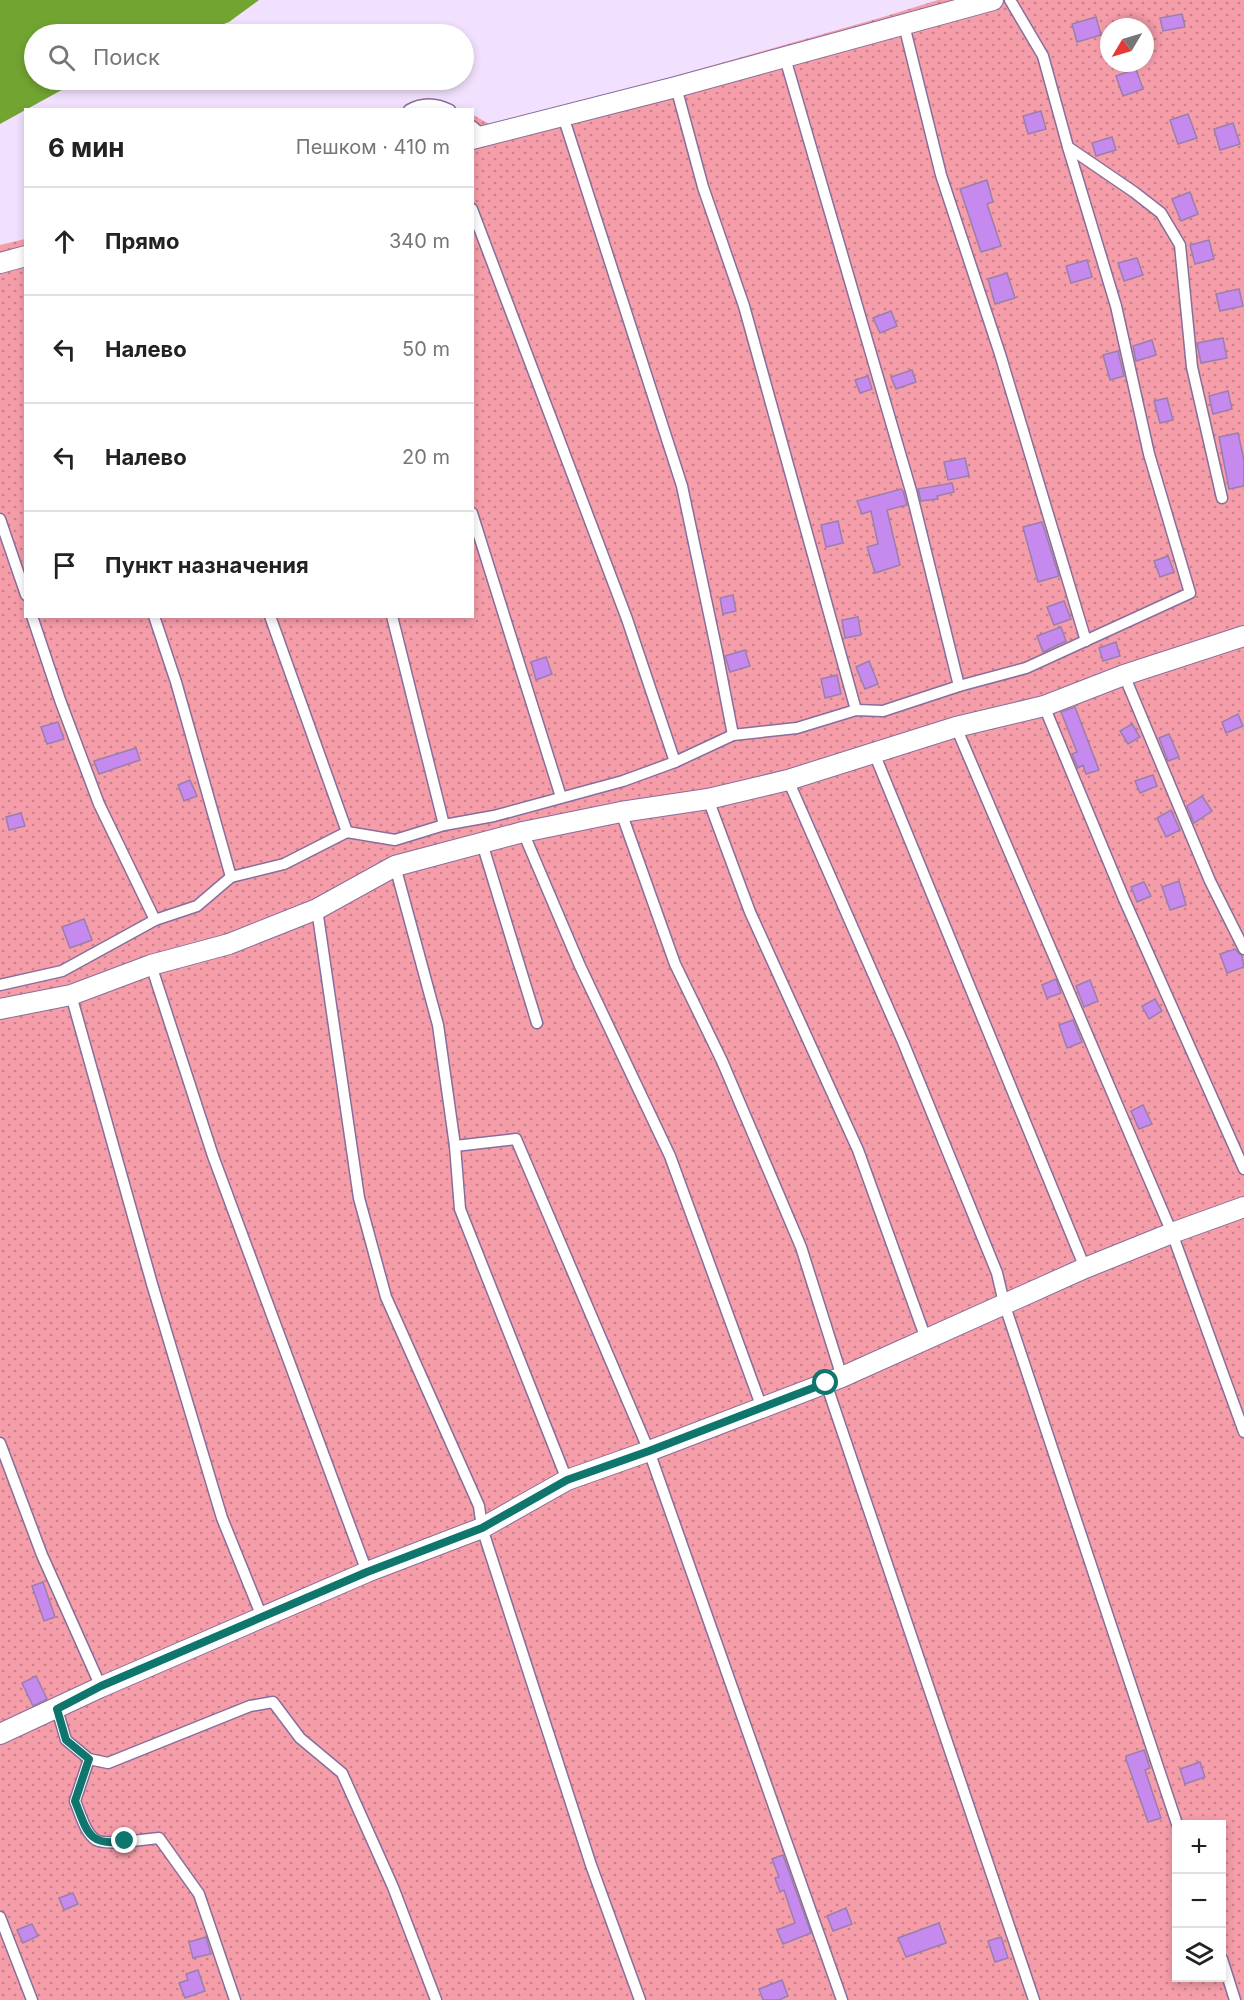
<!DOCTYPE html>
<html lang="ru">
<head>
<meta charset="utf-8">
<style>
  body { margin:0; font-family:Inter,sans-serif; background:#f6f6f6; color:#222 }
  .controls { position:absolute; right:18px; bottom:18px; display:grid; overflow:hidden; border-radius:0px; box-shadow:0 3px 9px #0003 }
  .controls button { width:54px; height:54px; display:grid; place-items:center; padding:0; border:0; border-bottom:2px solid #e0e0e0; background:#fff; color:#222; font:30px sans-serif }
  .compass { position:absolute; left:1100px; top:18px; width:54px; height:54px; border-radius:50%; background:#fff; box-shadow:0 3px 9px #0003; rotate:232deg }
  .stop { position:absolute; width:18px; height:18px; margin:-14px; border:4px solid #0f766e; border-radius:50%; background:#fff }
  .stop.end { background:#0f766e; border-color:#fff; box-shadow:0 2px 6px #0008 }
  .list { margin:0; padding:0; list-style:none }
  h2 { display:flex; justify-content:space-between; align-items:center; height:78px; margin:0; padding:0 24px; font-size:26px }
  h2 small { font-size:20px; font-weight:400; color:#767676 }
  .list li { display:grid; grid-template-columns:39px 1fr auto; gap:18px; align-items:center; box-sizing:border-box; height:108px; padding:0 24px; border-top:2px solid #e0e0e0 }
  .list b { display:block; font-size:22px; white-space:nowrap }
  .list em { font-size:20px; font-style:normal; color:#767676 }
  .icon { flex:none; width:33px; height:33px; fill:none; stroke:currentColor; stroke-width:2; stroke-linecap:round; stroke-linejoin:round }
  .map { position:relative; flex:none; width:1244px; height:2000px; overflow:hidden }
  .search { position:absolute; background:#fff; box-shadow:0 3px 9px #0003; left:24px; top:24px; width:450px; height:66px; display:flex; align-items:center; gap:15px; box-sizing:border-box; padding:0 21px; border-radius:33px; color:#767676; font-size:22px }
  .panel { position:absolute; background:#fff; box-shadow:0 3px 9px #0003; left:24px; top:108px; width:450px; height:510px; border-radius:0px }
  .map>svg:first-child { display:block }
  .park { fill:url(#park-dots); fill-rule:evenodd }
  .water { fill:#72a432 }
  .building { fill:#c68aef; stroke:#997fac; stroke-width:1.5 }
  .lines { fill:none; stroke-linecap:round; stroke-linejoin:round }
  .lane-casing { stroke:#886e9a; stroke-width:13 }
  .street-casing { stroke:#886e9a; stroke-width:22 }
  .lane { stroke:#fff; stroke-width:10 }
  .street { stroke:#fff; stroke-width:20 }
  .route { stroke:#0f766e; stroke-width:8 }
</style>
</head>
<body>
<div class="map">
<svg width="1244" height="2000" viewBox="0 0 1244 2000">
  <defs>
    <pattern id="park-dots" width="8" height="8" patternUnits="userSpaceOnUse" patternTransform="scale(1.5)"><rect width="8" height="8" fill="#f69daa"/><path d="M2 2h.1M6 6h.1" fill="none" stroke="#c8808c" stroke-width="1.8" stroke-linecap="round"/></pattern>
  </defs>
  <rect width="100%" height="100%" fill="#f1e1fe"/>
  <path class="park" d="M938 0H1244V2000H0V245L25 239 26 616H472L473 115 495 127 883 17ZM1109 27H1145V63H1109ZM1176 1824H1222V1978H1176Z"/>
  <path class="water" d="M0 0H259L229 22 198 34H34V80H87L67 87 0 124Z"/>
  <g class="building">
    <path d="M1182 14 1185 27 1163 31 1160 18Z"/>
    <path d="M1096 17 1101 35 1077 42 1072 24Z"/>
    <path d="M1136 69 1143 89 1123 96 1116 76Z"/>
    <path d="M1041 111 1046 129 1028 134 1023 116Z"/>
    <path d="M1188 114 1197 138 1178 144 1170 120Z"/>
    <path d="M1233 123 1240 144 1220 150 1214 129Z"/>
    <path d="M1112 137 1116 150 1096 156 1092 143Z"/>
    <path d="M987 180 993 202 987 204 1001 246 981 252 960 189Z"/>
    <path d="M1190 192 1198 214 1181 221 1172 199Z"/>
    <path d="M1209 240 1214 259 1195 264 1190 245Z"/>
    <path d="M1137 258 1143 275 1124 281 1118 263Z"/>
    <path d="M1087 260 1092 277 1071 283 1066 266Z"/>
    <path d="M1007 273 1015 298 995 304 988 279Z"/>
    <path d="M1239 289 1243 306 1220 311 1216 294Z"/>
    <path d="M891 311 897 326 880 333 873 318Z"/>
    <path d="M1223 338 1227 358 1201 363 1197 343Z"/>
    <path d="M1152 340 1156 355 1136 361 1133 346Z"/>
    <path d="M1118 351 1124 376 1110 380 1103 355Z"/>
    <path d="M912 370 916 382 896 389 891 377Z"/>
    <path d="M868 376 872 389 860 393 855 380Z"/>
    <path d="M1228 391 1232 409 1213 414 1209 396Z"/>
    <path d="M1167 398 1173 420 1160 423 1154 401Z"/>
    <path d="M1238 433 1244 460V486L1229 489 1219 437Z"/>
    <path d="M965 458 969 476 948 480 944 462Z"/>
    <path d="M952 483 954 492 937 496 938 499 921 501 918 489Z"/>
    <path d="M901 489 903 491 907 505 887 510 900 565 875 573 867 547 878 544 871 511 862 514 857 501Z"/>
    <path d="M838 521 843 543 826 547 821 525Z"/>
    <path d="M1042 522 1059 576 1038 582 1023 527Z"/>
    <path d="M1168 556 1174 572 1160 577 1154 561Z"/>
    <path d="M733 595 736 611 723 614 720 598Z"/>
    <path d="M1064 601 1071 619 1054 625 1047 607Z"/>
    <path d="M858 617 861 635 845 638 842 620Z"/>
    <path d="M1061 627 1066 641 1043 652 1037 636Z"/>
    <path d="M1116 642 1120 656 1103 661 1099 648Z"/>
    <path d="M745 650 750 666 730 672 725 656Z"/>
    <path d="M546 657 552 674 536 680 531 662Z"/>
    <path d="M869 661 878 684 865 689 856 667Z"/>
    <path d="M837 675 841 694 825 698 821 679Z"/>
    <path d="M1075 707 1099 770 1086 774 1083 765 1078 768 1072 754 1077 752 1061 712Z"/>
    <path d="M1238 714 1243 726 1226 733 1222 722Z"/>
    <path d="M58 722 64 739 47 744 41 727Z"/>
    <path d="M1132 724 1140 737 1128 744 1120 731Z"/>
    <path d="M1169 734 1179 757 1168 761 1159 738Z"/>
    <path d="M136 748 140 760 99 774 94 761Z"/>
    <path d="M1153 775 1157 786 1140 793 1135 781Z"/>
    <path d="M190 780 197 796 184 801 178 785Z"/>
    <path d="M1202 796 1212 811 1194 823 1187 806Z"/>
    <path d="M1171 810 1180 830 1166 837 1157 818Z"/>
    <path d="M21 813 25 826 9 830 6 817Z"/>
    <path d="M1179 881 1186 905 1170 910 1162 887Z"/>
    <path d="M1144 882 1151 896 1137 902 1131 887Z"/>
    <path d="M84 919 92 940 70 948 62 927Z"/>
    <path d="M1235 949 1242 956 1244 967 1227 973 1220 954Z"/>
    <path d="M1056 979 1061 993 1047 998 1042 985Z"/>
    <path d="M1090 980 1098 1001 1084 1007 1076 986Z"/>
    <path d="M1155 999 1162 1011 1149 1019 1142 1006Z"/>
    <path d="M1073 1020 1082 1042 1067 1048 1059 1025Z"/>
    <path d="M1143 1105 1152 1124 1139 1129 1131 1111Z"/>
    <path d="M43 1582 55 1617 44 1621 32 1586Z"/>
    <path d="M36 1676 47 1699 33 1706 22 1683Z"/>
    <path d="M1144 1750 1150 1768 1145 1770 1161 1818 1148 1822 1126 1759V1756Z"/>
    <path d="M1200 1762 1205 1777 1185 1784 1180 1769Z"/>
    <path d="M783 1855 811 1933 783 1944 777 1930 795 1923 784 1890 780 1892 775 1878 779 1877 772 1859Z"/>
    <path d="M73 1893 78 1904 64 1910 59 1898Z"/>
    <path d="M846 1908 852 1924 833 1931 827 1916Z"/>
    <path d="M939 1923 946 1943 906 1957 898 1938Z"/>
    <path d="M32 1924 38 1936 23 1943 17 1930Z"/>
    <path d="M206 1937 211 1954 193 1958 189 1942Z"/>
    <path d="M1001 1937 1008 1958 995 1962 988 1941Z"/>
    <path d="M198 1970 205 1991 185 1998 179 1983 188 1980 186 1974Z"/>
    <path d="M782 1980 788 1996 779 2000H763L759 1989Z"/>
  </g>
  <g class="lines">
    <defs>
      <g id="lane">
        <path d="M904 25 941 175 1000 354 1086 641"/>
        <path d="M785 58 911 491 959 686"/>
        <path d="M676 87 703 187 744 306 856 710"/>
        <path d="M409 110C423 102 436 103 450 110"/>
        <path d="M472 126 484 136"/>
        <path d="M1068 147 1134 192 1161 213 1180 245 1192 367 1222 498"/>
        <path d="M472 209 627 619 675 762"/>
        <path d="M472 513 561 797"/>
        <path d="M0 519 26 595"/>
        <path d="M32 616 60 700 99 804 155 920"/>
        <path d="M154 616 176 682 231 877"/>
        <path d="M270 616 347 832"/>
        <path d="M392 616 444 825"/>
        <path d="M1124 675 1210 881 1244 949"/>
        <path d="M1044 706 1124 899 1244 1169"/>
        <path d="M956 727 1172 1233 1244 1432"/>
        <path d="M733 735 797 728 856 710 883 711 959 686 1026 668 1190 593 1149 454 1116 306 1068 147 1043 56 1010 0"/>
        <path d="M874 753 1085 1268"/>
        <path d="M788 780 903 1042 997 1273 1004 1303 1177 1824"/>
        <path d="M708 799 750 912 858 1150 926 1339"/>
        <path d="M621 812 675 964 722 1061 801 1247 842 1377"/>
        <path d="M523 832 580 966 670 1156 762 1408"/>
        <path d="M482 843 537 1023"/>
        <path d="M395 866 438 1025 455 1146 460 1209 567 1480"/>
        <path d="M317 909 359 1198 386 1297 479 1506 482 1528 591 1865 640 2000"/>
        <path d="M151 965 213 1156 367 1572"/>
        <path d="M0 985 62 971 155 920 197 906 231 877 284 864 347 832 395 840 444 825 494 816 623 781 675 762 733 735 717 652 682 486 563 116"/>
        <path d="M71 995 152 1284 222 1518 262 1617"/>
        <path d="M455 1146 516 1139 649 1451 842 2000"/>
        <path d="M826 1383 1034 2000"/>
        <path d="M0 1443 42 1555 101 1687"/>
        <path d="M57 1709 66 1740 89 1759 75 1801C80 1813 85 1833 96 1840 106 1846 145 1839 159 1838L199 1894 235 2000"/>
        <path d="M89 1759 108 1763 250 1706 273 1702 300 1738 342 1773 393 1887 436 2000"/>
        <path d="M0 1917 32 2000"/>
        <path d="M1222 1959 1235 2000"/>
      </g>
      <g id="street">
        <path d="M472 139 676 87 993 0"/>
        <path d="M0 263 26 256"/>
        <path d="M0 1009 71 995 151 965 229 944 317 909 395 866 523 832 621 812 708 799 788 780 956 727 1044 706 1124 675 1244 636"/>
        <path d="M0 1734 101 1687 367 1572 482 1528 567 1480 649 1451 842 1377 1085 1268 1172 1233 1244 1207"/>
      </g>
    </defs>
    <use href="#lane" class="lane-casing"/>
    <use href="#street" class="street-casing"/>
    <use href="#lane" class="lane"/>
    <use href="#street" class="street"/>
  </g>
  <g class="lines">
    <path class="route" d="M125 1841C88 1847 87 1831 75 1801L89 1759 66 1740 57 1709 101 1686 367 1572 482 1528 567 1480 649 1451 826 1383"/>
  </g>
</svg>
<div class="controls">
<button>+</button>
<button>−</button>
<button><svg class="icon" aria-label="layers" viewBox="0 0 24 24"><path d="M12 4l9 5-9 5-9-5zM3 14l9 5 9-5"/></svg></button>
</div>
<svg class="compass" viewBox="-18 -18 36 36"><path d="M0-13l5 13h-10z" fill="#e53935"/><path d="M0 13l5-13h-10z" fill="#767676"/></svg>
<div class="stop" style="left:826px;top:1383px"></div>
<div class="stop end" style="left:125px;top:1841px"></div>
<div class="search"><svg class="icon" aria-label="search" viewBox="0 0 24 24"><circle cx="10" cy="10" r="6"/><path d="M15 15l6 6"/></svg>Поиск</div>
<section class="panel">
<h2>6 мин<small>Пешком · 410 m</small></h2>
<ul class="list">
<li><svg class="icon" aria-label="ahead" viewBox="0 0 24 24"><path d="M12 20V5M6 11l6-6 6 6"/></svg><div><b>Прямо</b></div><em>340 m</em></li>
<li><svg class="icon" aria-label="left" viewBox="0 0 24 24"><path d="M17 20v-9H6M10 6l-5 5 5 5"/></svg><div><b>Налево</b></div><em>50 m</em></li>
<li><svg class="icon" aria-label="left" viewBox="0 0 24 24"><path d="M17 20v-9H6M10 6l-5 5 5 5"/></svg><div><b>Налево</b></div><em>20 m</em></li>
<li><svg class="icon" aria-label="arrive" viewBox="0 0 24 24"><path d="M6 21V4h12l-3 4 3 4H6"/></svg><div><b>Пункт назначения</b></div></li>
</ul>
</section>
</div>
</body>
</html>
